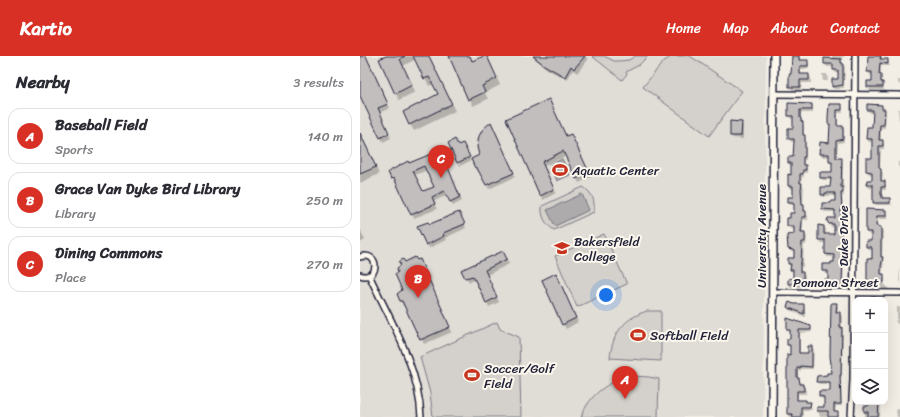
<!DOCTYPE html>
<html lang="en">
<head>
<meta charset="utf-8">
<style>
  body { margin:0; font-family:Sriracha,sans-serif; background:#f2f2f3; color:#2b2b33 }
  .controls { position:absolute; right:12px; bottom:12px; display:grid; overflow:hidden; border-radius:8px; box-shadow:0 4px 16px #0002 }
  .controls button { width:36px; height:36px; display:grid; place-items:center; padding:0; border:0; border-bottom:1px solid #e1e1e2; background:#fff; color:#2b2b33; font:20px sans-serif }
  .you { position:absolute; left:246px; top:239px; width:14px; height:14px; margin:-10px; border:3px solid #fff; border-radius:50%; background:#1a73e8; box-shadow:0 0 0 6px #1a73e833 }
  .badge { display:grid; place-items:center; width:26px; height:26px; border-radius:50%; background:#d93025; color:#fff; font-size:13px; font-weight:700 }
  .pin { position:absolute; translate:-50% -33px; filter:drop-shadow(0 1px 2px #0008) }
  .pin::after { content:''; position:absolute; top:21px; width:14px; height:12px; background:inherit; clip-path:polygon(0 0,100% 0,50% 100%) }
  .list { margin:0; padding:0; list-style:none }
  h2 { display:flex; justify-content:space-between; align-items:center; height:52px; margin:0; padding:0 16px; font-size:17px }
  h2 small { font-size:13px; font-weight:400; color:#7c7c81 }
  .list li { display:grid; grid-template-columns:26px 1fr auto; gap:12px; align-items:center; box-sizing:border-box; height:56px; margin:0 8px 8px; padding:0 8px; border:1px solid #e1e1e2; border-radius:12px }
  .list b { display:block; font-size:15px; white-space:nowrap }
  .list p { margin:0; font-size:13px; white-space:nowrap; color:#7c7c81 }
  .list em { font-size:13px; font-style:normal; color:#7c7c81 }
  .icon { flex:none; width:22px; height:22px; fill:none; stroke:currentColor; stroke-width:2; stroke-linecap:round; stroke-linejoin:round }
  .map { position:relative; flex:none; width:540px; height:361px; overflow:hidden }
  header { display:flex; align-items:center; gap:24px; box-sizing:border-box; height:56px; padding:0 20px; background:#d93025; color:#fff }
  header strong { font-size:19px }
  nav { display:flex; gap:22px; margin-inline-start:auto; font-size:14px }
  main { display:flex }
  aside { flex:1; background:#fff }
  .map>svg:first-child { display:block }
  .built { fill:#e0dcd6 }
  .green { fill:#d4d1cc; stroke:#7b7a84 }
  .water { fill:#aeabad; stroke:#76747f }
  .shadow { fill:#0003; fill-rule:evenodd }
  .building { fill:#c2bebe; stroke:#22223b; fill-rule:evenodd }
  .lines { fill:none; stroke-linecap:round; stroke-linejoin:round }
  .street-casing { stroke:#22223b; stroke-width:8 }
  .secondary-casing { stroke:#22223b; stroke-width:10 }
  .street { stroke:#fbf7ec; stroke-width:5 }
  .secondary { stroke:#fbf7ec; stroke-width:7 }
  .labels { text-anchor:middle; dominant-baseline:central; stroke-width:4; stroke-linejoin:round; paint-order:stroke }
  .poi-label { font-size:13px; fill:#22223b; stroke:#fbf7ec; text-anchor:start }
  .street-label { font-size:13px; fill:#22223b; stroke:#fbf7ec }
</style>
</head>
<body>
<header>
<strong>Kartio</strong>
<nav><a>Home</a><a>Map</a><a>About</a><a>Contact</a></nav>
</header>
<main>
<aside>
<h2>Nearby<small>3 results</small></h2>
<ul class="list">
<li><span class="badge">A</span><div><b>Baseball Field</b><p>Sports</p></div><em>140 m</em></li>
<li><span class="badge">B</span><div><b>Grace Van Dyke Bird Library</b><p>Library</p></div><em>250 m</em></li>
<li><span class="badge">C</span><div><b>Dining Commons</b><p>Place</p></div><em>270 m</em></li>
</ul>
</aside>
<div class="map">
<svg width="540" height="361" viewBox="0 0 540 361">
  <rect width="100%" height="100%" fill="#f2eee5"/>
  <filter id="ink" filterUnits="userSpaceOnUse"><feTurbulence type="fractalNoise" baseFrequency=".025" numOctaves="2"/><feDisplacementMap in="SourceGraphic" scale="8" xChannelSelector="R" yChannelSelector="G"/><feConvolveMatrix kernelMatrix="1 2 1 2 8 2 1 2 1" color-interpolation-filters="sRGB"/></filter>
  <g filter="url(#ink)">
    <path class="built" d="M0 0H406L403 361H0Z"/>
    <g class="green">
      <path d="M232 0H244L254 5H259L269 4 275 0H288L279 9 266 16 267 18 262 24Z"/>
      <path d="M312 0H330L382 35 349 80 283 31 303 6Z"/>
      <path d="M223 131C233 137 235 145 234 156L194 174C185 168 181 160 182 150Z"/>
      <path d="M244 178 267 228 217 251 195 200Z"/>
      <path d="M287 255H301V305L250 302C252 278 264 262 287 255Z"/>
      <path d="M137 266 140 273 159 281 161 361H73L70 337 60 301Z"/>
      <path d="M272 320 289 321 299 323 298 361H221C230 338 248 325 272 320Z"/>
    </g>
    <g class="water">
      <path d="M202 103 210 119 197 125 190 109Z"/>
      <path d="M222 138 229 154 195 170 187 154Z"/>
    </g>
    <g class="shadow">
      <path d="M0 0H6L30 52 19 57 0 37Z"/>
      <path d="M29 0H69L95 55 54 75 50 68 79 39 74 28 69 30 56 3 43 10 55 36 39 44 20 4Z"/>
      <path d="M90 0H110L113 6 130 7 140 29 125 37 128 43 113 50Z"/>
      <path d="M172 0H226L228 4 217 17 213 14 207 24 187 13Z"/>
      <path d="M431 0H440V5H447L449 8V13H441V19H449L451 22V27H442L441 34H432L430 30 433 5Z"/>
      <path d="M472 0H484V1H482V8L485 11 484 32H480V33H474L472 30 479 24V17H475L474 11H467L465 8 472 3Z"/>
      <path d="M508 0H522V4H527L529 7V10H521V19L524 34H510L508 31 513 26V19H510L508 16Z"/>
      <path d="M462 18H467L468 25H463Z"/>
      <path d="M538 24H540V29L538 27Z"/>
      <path d="M429 48 452 49 453 52V57H441V64L444 70V80L446 83V104H444V110H446L447 113V117H444V121H442L441 127 444 131 443 148 445 152V156L448 160V164H443V177H445L447 181 446 189H444L443 211H441V217H443L445 220V231H430L429 228 434 223 433 217 429 208 434 204 435 196H431L429 193 428 180 435 179V173H430L428 170 431 163 435 158V149H431L429 146V142H434V133H431L429 130 432 120 431 110 429 107 434 102 435 86H431L429 83 434 73V63H431L429 60Z"/>
      <path d="M482 49 483 57H478V71H482L484 74V86L478 87 477 100V103H481L483 106V133L484 140H482L483 156 482 163 484 166V171H482V194L484 196 483 231H468L466 228 469 224V218H465L463 215 475 207V201H467L466 198V187H461L459 183 464 170 466 174V179H475V171H471L468 165 476 163V156H464L463 153V148L476 146V140H466V141H463L462 138 471 132 472 124H463L461 121 473 117V109L470 106V101H462L460 98 470 88V70L469 67V61Z"/>
      <path d="M521 50 526 57 525 72H521V85H522L524 88V93H521L520 113 523 117 522 126H524L526 129V134H522V142L523 143H530L532 149H516L514 146V132H509L507 129V125H513V119L509 118 507 115 513 103V86H509L507 83 513 72 514 57H510L508 54Z"/>
      <path d="M538 53H540V65L539 64Z"/>
      <path d="M147 63 213 83 231 121 219 127 206 100 184 110 196 137 183 144Z"/>
      <path d="M131 67 155 121 129 133 120 116H118L112 104 100 110 89 87 105 91 111 105 121 100Z"/>
      <path d="M381 67 383 70V83L373 82 371 79Z"/>
      <path d="M0 77 19 118 0 127Z"/>
      <path d="M29 78 31 82 23 86 21 82Z"/>
      <path d="M83 100 102 145 93 150 87 139 73 146 77 153 54 162 37 126 35 127 29 116 49 108ZM68 114 76 131 63 136 55 119Z"/>
      <path d="M538 106H540V112L538 110Z"/>
      <path d="M507 154 525 155 527 158V163H518V171L521 172 523 175 522 202 524 205 522 219 525 222V229L528 232 527 235H523L521 231 515 232 514 229H510L508 226 513 204 512 194H509L507 191 512 186V179H509L507 176Z"/>
      <path d="M101 161 106 172 85 182 86 184 69 192 67 188 70 169Z"/>
      <path d="M0 173 5 184 0 187Z"/>
      <path d="M145 200 149 208 127 219 139 246 129 251 116 224 109 226 106 221Z"/>
      <path d="M57 206 62 209 92 276 64 288 45 250H43L41 245 43 235 40 217 44 207Z"/>
      <path d="M540 210V227L539 225Z"/>
      <path d="M198 223 218 266 206 273 203 268Z"/>
      <path d="M476 248 478 251V257H480L482 260V273L483 275 482 321H481L482 350H476L475 357H477L479 361H460L458 355 465 352V343H461L460 340V336H471V328H459L457 325 473 318Z"/>
      <path d="M443 249 445 253V261L430 254 428 251Z"/>
      <path d="M537 251H540V270L535 265 537 264Z"/>
      <path d="M450 270 452 276 440 277V298H449L452 291 454 294 453 313H441V315L438 314V323L441 329H443L446 335V338H438V345H446L447 347H450L452 354H443V361H430L428 358 431 292 428 289 431 284V277L428 274Z"/>
      <path d="M511 346H521L520 361H505V351H509Z"/>
      <path d="M540 352V361H537L536 354Z"/>
    </g>
    <g class="building">
      <path d="M0 0H6L28 48 18 52 29 77 20 82 0 40Z"/>
      <path d="M26 0H45L40 3 52 29 35 38 19 3Z"/>
      <path d="M53 0H69L92 48 49 69 43 56 78 38 69 21 64 23Z"/>
      <path d="M89 0H110L112 5 124 0H127L137 22 122 30 125 36 108 44Z"/>
      <path d="M173 0H225L214 13 211 10 205 21 184 9Z"/>
      <path d="M432 0H439V4H448V10H440V18H449V24H440V31H429V18H431Z"/>
      <path d="M508 0H521L520 3H528V8L520 7 519 18H521V26H523V31H507V25H512V16H507Z"/>
      <path d="M464 2 481 3V7H483V29L472 31V23H478V14H473V8H464Z"/>
      <path d="M189 43 206 80 211 78 229 116 216 123 203 95 182 106 194 133 180 140 146 63Z"/>
      <path d="M428 47 452 48V54H440V62H441V65L443 66V79H445V101H443V109H446V114H443V118H440V127H442L441 133 442 148H444V155H446V161H442V166L441 176H445V186H442L441 208H440V216H443V228H428V223L433 222V214H430L431 208H428V202H434V195L433 194 428 193 427 179 434 178V170H427V162H430V157H434V148H433V146H428V141H433V130H428V118L431 119V107H428V101H433L434 86V83H428V72H433V60H428Z"/>
      <path d="M469 48H482V54H477V69L478 70H483V83L476 85V102H482L481 131H483V137H481L482 154H481V162H483V168H481V192H483L482 229 465 228V223H468V215H462V208H471V206H474V199L465 198V184H458V169L464 170V178H474V168H469L467 165 468 162H475V154L462 153V147H471V145H475V137H465V139H461V131H470L471 122H460V116H472V106H469V98H459L460 86 469 87 470 68H468V61Z"/>
      <path d="M507 48 522 49V53H525L524 69H520L519 84H523V90H519V110L520 113H521V125H525V131H521V139H522V142H530V147H513V129H506L507 124H512V116L506 115V102H512V83H506L507 71H512L513 54H507Z"/>
      <path d="M370 65 382 66 381 80H370Z"/>
      <path d="M131 66 154 117 126 129 117 112H115L111 103 119 99 117 91 119 80 123 73Z"/>
      <path d="M0 77 16 111 0 118Z"/>
      <path d="M95 83 98 89 103 87 110 101 97 107 88 87Z"/>
      <path d="M81 94 100 141 90 146 84 135 72 141 75 148 51 159 34 122 31 123 28 116 48 105 49 107ZM64 110 74 131 63 135 53 115Z"/>
      <path d="M506 153 526 154V160H517L516 170 521 171V201H523L521 210V218H524V226L516 229H513V226H507V202L512 203V192H511V191H506V185H511V176H506Z"/>
      <path d="M99 156 105 168 83 177 84 180 66 189 57 170 68 166 70 168Z"/>
      <path d="M143 195 147 203 125 214 137 241 126 247 113 220 105 222 101 214Z"/>
      <path d="M55 201 57 204 60 203 90 271 60 284 42 245H40L37 238 42 234 35 218 38 216 37 212 41 209 39 206 43 203 45 206Z"/>
      <path d="M196 217 216 262 202 269 182 224Z"/>
      <path d="M429 246 434 248H444V258L427 251Z"/>
      <path d="M471 247H477L476 256H480V271H482L481 319H480L481 348H474V356H478V361H468V355H457V351H464V341L459 340V335H470V326H456L457 320 467 319V317H472L470 300Z"/>
      <path d="M427 262 451 270V274H439V297H448V290H452V311L440 310V312H437V322H439L440 328H443V331H444V335H437V344H446V346H451L450 351H441V361H433L432 358H427V298L430 299V289H427V283H430V274H427Z"/>
      <path d="M510 346H519L518 361H508V356H504V350H508Z"/>
    </g>
    <g class="lines">
      <defs>
        <g id="street">
          <path d="M414 38 540 39"/>
          <path d="M0 201C20 194 20 226 0 219"/>
          <path d="M9 219C30 264 59 310 61 361"/>
          <path d="M413 236 540 237"/>
          <path d="M491 361 493 323 495 0"/>
        </g>
        <path id="secondary" d="M412 361 414 0"/>
      </defs>
      <use href="#street" class="street-casing"/>
      <use href="#secondary" class="secondary-casing"/>
      <use href="#street" class="street"/>
      <use href="#secondary" class="secondary"/>
    </g>
  </g>
  <defs>
    <symbol id="stadium-bare" viewBox="-9 -9 18 18"><path d="M0-5a6.5 5 0 1 0 0 10a6.5 5 0 1 0 0-10ZM-3.5-1.8h7v3.6h-7Z" fill="#c8321e" stroke="#fbf7ec" stroke-width="2.5" paint-order="stroke"/></symbol>
    <symbol id="university-bare" viewBox="-9 -9 18 18"><path d="M0-5L7-2L0 1L-7-2ZM-4 1L0 2.5L4 1V4Q0 6-4 4Z" fill="#c8321e" stroke="#fbf7ec" stroke-width="2.5" paint-order="stroke"/></symbol>
  </defs>
  <g fill-rule="evenodd">
    <use href="#stadium-bare" x="189" y="103" width="22" height="22"/>
    <use href="#university-bare" x="191" y="181" width="22" height="22"/>
    <use href="#stadium-bare" x="267" y="268" width="22" height="22"/>
    <use href="#stadium-bare" x="101" y="308" width="22" height="22"/>
  </g>
  <g class="labels">
    <g class="poi-label">
      <text x="212" y="114">Aquatic Center</text>
      <text x="214" y="185">Bakersfield<tspan x="214" dy="15">College</tspan></text>
      <text x="290" y="279">Softball Field</text>
      <text x="124" y="312">Soccer/Golf<tspan x="124" dy="15">Field</tspan></text>
    </g>
    <g class="street-label">
      <text transform="translate(401 180) rotate(-90)">University Avenue</text>
      <text transform="translate(483 180) rotate(-90)">Duke Drive</text>
      <text x="476" y="226">Pomona Street</text>
    </g>
  </g>
</svg>
<div class="controls">
<button>+</button>
<button>−</button>
<button><svg class="icon" aria-label="layers" viewBox="0 0 24 24"><path d="M12 4l9 5-9 5-9-5zM3 14l9 5 9-5"/></svg></button>
</div>
<div class="you"></div>
<div class="pin badge" style="left:265px;top:343px">A</div>
<div class="pin badge" style="left:58px;top:242px">B</div>
<div class="pin badge" style="left:81px;top:122px">C</div>
</div>
</main>
</body>
</html>
